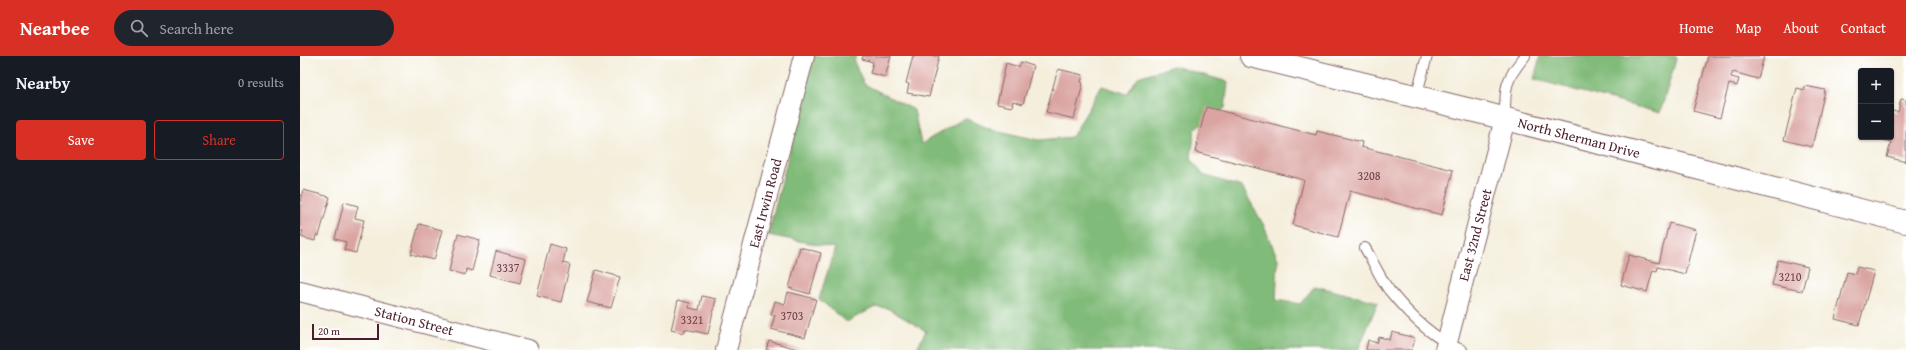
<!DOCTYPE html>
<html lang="en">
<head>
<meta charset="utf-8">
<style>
  body { margin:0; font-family:"Gentium Book Plus",serif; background:#20242c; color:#f1f3f6 }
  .controls { position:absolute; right:12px; top:12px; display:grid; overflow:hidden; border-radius:4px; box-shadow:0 1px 3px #0004 }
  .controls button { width:36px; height:36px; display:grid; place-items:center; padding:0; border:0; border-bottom:1px solid #363941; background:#171b24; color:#f1f3f6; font:20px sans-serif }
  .scale { position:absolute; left:12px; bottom:10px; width:67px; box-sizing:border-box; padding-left:4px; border:2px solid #4a1f2b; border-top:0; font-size:11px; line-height:14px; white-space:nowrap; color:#4a1f2b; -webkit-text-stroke:3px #fff; paint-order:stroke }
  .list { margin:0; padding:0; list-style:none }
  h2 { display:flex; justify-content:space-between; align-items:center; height:52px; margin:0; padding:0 16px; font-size:17px }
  h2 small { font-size:13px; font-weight:400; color:#9ea1a6 }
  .actions { display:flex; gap:8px; padding:12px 16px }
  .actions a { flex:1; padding:9px 0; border:1px solid #d93025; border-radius:4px; text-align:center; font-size:14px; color:#d93025 }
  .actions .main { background:#d93025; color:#fff }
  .icon { flex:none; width:22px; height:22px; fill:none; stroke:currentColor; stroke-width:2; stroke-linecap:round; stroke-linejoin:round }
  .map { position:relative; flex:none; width:1606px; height:294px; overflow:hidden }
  header { display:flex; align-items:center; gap:24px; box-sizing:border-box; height:56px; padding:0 20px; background:#d93025; color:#fff }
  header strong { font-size:19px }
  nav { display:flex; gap:22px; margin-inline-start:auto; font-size:14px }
  .search { width:280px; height:36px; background:#20242c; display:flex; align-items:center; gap:10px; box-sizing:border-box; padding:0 14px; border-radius:22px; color:#9ea1a6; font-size:15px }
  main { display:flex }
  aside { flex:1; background:#171b24 }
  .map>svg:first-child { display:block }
  .forest { fill:#81bb79; stroke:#666d52 }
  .building { fill:#daa4a1 }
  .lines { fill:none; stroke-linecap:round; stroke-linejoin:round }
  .lane-casing { stroke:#866769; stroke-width:12 }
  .street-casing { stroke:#866769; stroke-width:22 }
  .secondary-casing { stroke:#866769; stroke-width:24 }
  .lane { stroke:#fff; stroke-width:10 }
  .street { stroke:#fff; stroke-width:20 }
  .secondary { stroke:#fff; stroke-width:22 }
  .labels { text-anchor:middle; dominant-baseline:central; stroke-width:4; stroke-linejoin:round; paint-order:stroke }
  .number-label { font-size:12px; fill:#6e4048 }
  .street-label { font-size:14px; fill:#4a1f2b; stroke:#fff }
</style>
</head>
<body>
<header>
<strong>Nearbee</strong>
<div class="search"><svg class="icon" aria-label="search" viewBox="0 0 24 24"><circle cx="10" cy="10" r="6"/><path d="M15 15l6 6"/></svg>Search here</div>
<nav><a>Home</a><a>Map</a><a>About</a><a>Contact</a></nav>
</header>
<main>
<aside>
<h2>Nearby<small>0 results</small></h2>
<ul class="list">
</ul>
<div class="actions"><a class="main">Save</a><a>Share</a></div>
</aside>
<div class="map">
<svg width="1606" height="294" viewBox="0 0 1606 294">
  <rect width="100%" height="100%" fill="#fff"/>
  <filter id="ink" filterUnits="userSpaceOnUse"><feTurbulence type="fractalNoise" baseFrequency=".025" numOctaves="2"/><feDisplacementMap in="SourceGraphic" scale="8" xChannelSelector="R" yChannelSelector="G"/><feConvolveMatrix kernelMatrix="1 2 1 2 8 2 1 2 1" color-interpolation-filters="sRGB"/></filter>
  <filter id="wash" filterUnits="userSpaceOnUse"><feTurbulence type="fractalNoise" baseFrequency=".012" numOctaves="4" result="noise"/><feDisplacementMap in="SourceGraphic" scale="16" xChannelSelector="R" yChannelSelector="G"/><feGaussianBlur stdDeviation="0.9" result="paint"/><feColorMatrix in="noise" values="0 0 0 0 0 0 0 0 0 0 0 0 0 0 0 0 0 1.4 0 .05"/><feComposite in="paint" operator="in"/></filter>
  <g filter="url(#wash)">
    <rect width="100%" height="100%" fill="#f4eedb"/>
    <g class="forest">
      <path d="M514 0H556L554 6 564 28 614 54 621 88 665 62 690 73 739 84 772 81 802 30 827 38 838 21 873 10 928 26 925 52 895 73 891 102 903 119 942 131 963 168 978 203 976 244 1000 248 1015 230 1078 246 1058 294H616L626 275 587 252 575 251 546 266 519 243 535 192 468 179Z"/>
      <path d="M1240 0H1377L1360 57 1234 23Z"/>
    </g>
    <g id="blocks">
      <g class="building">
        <path d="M563 0H591L585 21 570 17 573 6 562 3Z"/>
        <path d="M613 0H639L629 41 607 37 609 28 606 27Z"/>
        <path d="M1408 0H1464L1458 23 1433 16 1431 21 1439 23 1437 30 1429 28 1420 62 1393 55Z"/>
        <path d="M721 6 733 10 723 48 713 45 712 51 697 48 706 7 719 11Z"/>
        <path d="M758 13 783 19 781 26 783 27 774 63 746 56Z"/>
        <path d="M1505 30 1525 34 1512 91 1484 84 1497 32 1505 34Z"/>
        <path d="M1601 43 1606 44V106L1587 101 1591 86 1584 84 1585 81H1591L1592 55 1598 56Z"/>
        <path d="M906 51 1016 79 1017 75 1062 86 1061 91 1153 114 1142 159 1050 135 1038 181 993 169 1004 124 895 96Z"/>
        <path d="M3 134 30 141 19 180 16 179 15 185 1 181 3 175H0V145Z"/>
        <path d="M44 146 58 150 55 162 64 164 56 197 44 194 46 186 35 183Z"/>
        <path d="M1369 167 1396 174 1385 218 1358 211 1357 215 1353 214 1347 236 1321 229 1329 199 1359 207Z"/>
        <path d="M119 168 142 174 134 204 111 198Z"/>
        <path d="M158 178 180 184 172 215 166 213 165 219 149 215Z"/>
        <path d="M250 188 266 193 263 207 270 209 261 246 237 240Z"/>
        <path d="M500 191 521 197 510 238 489 232Z"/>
        <path d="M196 195 226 203 220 227 190 219Z"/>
        <path d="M1478 204 1508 211 1502 235 1472 229Z"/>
        <path d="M1557 211 1574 215 1559 269 1535 263 1547 216 1555 218Z"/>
        <path d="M296 214 320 221 311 252 287 246Z"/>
        <path d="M488 236 516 243 505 282 471 273 475 259H471L475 245 485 248Z"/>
        <path d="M402 240 416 243 408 278 385 273 384 277 371 274 378 244 390 247 389 252 399 254Z"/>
        <path d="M1092 276 1115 282 1112 294H1066L1068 284 1077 287 1079 281 1090 284Z"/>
        <path d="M469 285 501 294H466Z"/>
      </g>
    </g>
  </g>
  <g filter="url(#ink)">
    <use href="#blocks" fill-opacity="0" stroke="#866769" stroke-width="1"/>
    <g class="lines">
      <defs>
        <g id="lane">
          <path d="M1116 41 1127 0"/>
          <path d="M1205 63C1205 32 1204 25 1225 0"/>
          <path d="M1065 192C1073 205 1080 222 1089 234 1109 259 1133 283 1162 294"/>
        </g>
        <g id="street">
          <path id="s1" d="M0 235 228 294"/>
          <path id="s2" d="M426 294 504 0"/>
          <path id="s3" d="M1145 294 1205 63"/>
        </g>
        <g id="secondary">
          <path id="s4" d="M951 0 1187 58 1606 166"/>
        </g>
      </defs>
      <use href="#lane" class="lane-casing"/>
      <use href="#street" class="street-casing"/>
      <use href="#secondary" class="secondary-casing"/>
      <use href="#lane" class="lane"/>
      <use href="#street" class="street"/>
      <use href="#secondary" class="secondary"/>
    </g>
  </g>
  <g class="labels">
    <g class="number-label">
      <text x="1069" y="119">3208</text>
      <text x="208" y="211">3337</text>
      <text x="1490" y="220">3210</text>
      <text x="492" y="259">3703</text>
      <text x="392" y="263">3321</text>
    </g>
    <g class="street-label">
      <text stroke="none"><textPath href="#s4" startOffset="338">North Sherman Drive</textPath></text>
      <text stroke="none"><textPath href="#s2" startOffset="152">East Irwin Road</textPath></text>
      <text stroke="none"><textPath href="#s3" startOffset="119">East 32nd Street</textPath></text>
      <text stroke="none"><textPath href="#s1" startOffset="118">Station Street</textPath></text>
    </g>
  </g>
</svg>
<div class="controls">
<button>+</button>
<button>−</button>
</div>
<div class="scale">20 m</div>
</div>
</main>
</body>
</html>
